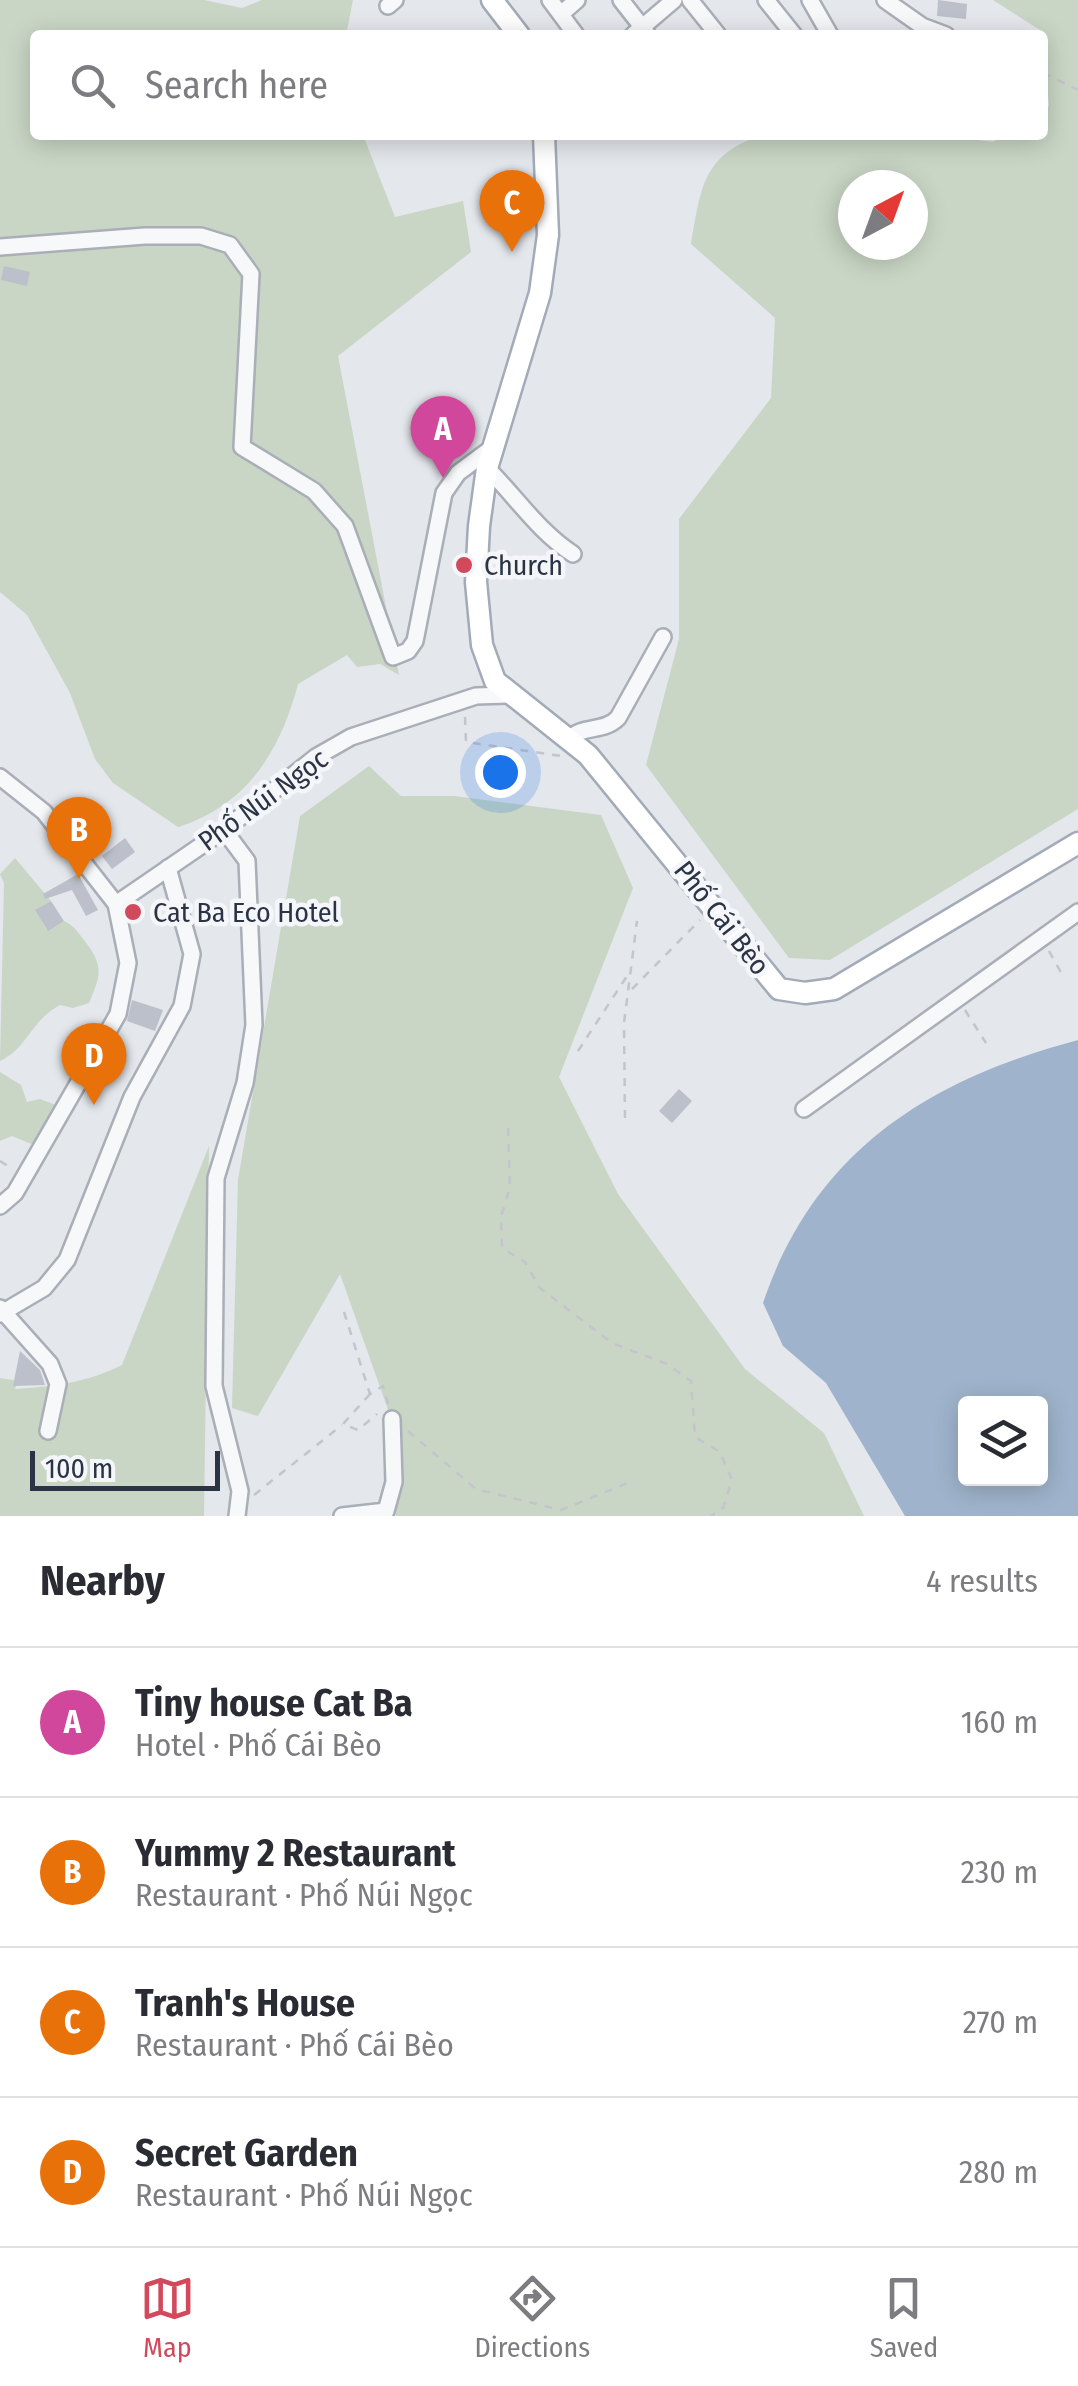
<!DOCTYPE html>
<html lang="en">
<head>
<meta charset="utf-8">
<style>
  body { margin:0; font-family:"Fira Sans Condensed",sans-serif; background:#f2f2f3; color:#2b2b33 }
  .controls { position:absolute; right:30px; bottom:30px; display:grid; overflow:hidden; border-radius:10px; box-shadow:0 5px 25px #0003 }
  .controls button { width:90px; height:90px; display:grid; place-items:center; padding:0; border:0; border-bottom:2px solid #e1e1e2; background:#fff; color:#2b2b33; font:50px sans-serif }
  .compass { position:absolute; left:838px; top:170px; width:90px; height:90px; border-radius:50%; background:#fff; box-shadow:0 5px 25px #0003; rotate:41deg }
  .scale { position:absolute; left:30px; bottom:25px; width:190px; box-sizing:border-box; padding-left:10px; border:5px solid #2b3445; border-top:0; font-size:28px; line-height:35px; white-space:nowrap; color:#2b3445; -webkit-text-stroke:8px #f4f6f9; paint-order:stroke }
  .you { position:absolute; left:500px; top:772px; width:35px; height:35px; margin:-25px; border:8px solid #fff; border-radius:50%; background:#1a73e8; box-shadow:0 0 0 15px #1a73e833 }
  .badge { display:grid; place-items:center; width:65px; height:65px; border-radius:50%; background:#d1495b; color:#fff; font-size:32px; font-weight:700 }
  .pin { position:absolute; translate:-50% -82px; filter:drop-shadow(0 2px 5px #0008) }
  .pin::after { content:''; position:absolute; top:52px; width:35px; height:30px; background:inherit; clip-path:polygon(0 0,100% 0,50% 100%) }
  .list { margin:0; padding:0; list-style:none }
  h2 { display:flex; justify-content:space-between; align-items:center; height:130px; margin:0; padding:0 40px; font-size:42px }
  h2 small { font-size:32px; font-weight:400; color:#7c7c81 }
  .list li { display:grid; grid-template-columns:65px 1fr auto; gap:30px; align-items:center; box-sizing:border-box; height:150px; padding:0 40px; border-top:2px solid #e1e1e2 }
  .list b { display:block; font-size:38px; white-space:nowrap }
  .list p { margin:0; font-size:32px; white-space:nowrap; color:#7c7c81 }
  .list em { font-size:32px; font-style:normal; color:#7c7c81 }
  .icon { flex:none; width:55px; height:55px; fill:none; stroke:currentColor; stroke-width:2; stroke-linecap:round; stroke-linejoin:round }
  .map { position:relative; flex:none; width:1078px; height:1516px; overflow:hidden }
  .search { position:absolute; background:#fff; box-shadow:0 5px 25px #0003; left:30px; right:30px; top:30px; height:110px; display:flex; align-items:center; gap:25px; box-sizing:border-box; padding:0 35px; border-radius:10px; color:#7c7c81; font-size:38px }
  .sheet { height:730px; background:#fff }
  nav { display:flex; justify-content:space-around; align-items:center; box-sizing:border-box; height:140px; border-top:2px solid #e1e1e2; background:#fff; font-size:28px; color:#7c7c81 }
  nav a { display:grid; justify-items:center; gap:5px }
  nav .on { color:#d1495b }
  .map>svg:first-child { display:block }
  .green { fill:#c9d6c5; fill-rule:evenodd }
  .water { fill:#9fb4cc; fill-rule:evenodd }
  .building { fill:#bbc0ca }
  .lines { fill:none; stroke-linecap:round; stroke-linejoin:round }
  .minor-casing { stroke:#a9aeb7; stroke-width:20 }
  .major-casing { stroke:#a3abb8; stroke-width:25 }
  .path { stroke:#c2c5cb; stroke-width:2.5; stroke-dasharray:8 8; stroke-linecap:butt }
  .minor { stroke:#f7f8fa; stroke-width:15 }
  .major { stroke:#fff; stroke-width:20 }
  .poi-dot { fill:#d1495b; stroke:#f4f6f9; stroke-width:4 }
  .labels { text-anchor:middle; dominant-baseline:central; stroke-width:9; stroke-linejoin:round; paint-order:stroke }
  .poi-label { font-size:28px; fill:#2b3445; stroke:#f4f6f9; text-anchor:start }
  .street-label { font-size:28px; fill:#2b3445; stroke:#f4f6f9 }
</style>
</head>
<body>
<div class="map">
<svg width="1078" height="1516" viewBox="0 0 1078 1516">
  <rect width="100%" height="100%" fill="#e4e7ec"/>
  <g class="green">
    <path d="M0 0H204L242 8 262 0H353L346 35H35V135H363L395 217 463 201 471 252 338 356 399 675 380 664 357 667 347 655 298 684C280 752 247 805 178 827L113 783 95 759 70 693 27 615 0 592Z"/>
    <path d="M993 0H1078V809L830 960 789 958 646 765 679 639V519L771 398 775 318 691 244C701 188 702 154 763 135H940L993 142 1005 135H1043V110L1049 106 1043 32ZM853 185H913V245H853Z"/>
    <path d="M369 766 401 796H454L601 815 633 888 559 1077 618 1194 745 1369 824 1433 864 1516H396L397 1435 340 1274 258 1416 232 1408 238 1180 300 816Z"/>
    <path d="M15 858 51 901 36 910 47 930 64 921C75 926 79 934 87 944 104 967 100 977 89 1003L73 1008 60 1005C31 1020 28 1048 0 1061L4 883 0 874Z"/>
    <path d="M0 1072 21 1085 27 1102 40 1099 56 1105 36 1146 12 1136 0 1141Z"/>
    <path d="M209 1146 204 1516H0V1378L18 1381 15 1389C51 1387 89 1382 122 1365Z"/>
  </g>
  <path class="water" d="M1078 1040V1516H905L826 1383 783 1346 763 1303C815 1150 929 1080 1078 1040ZM966 1404H1040V1478H966Z"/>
  <g class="building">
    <path d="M938 0 967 4 966 19 937 16Z"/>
    <path d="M4 266 30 272 27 286 1 280Z"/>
    <path d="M125 838 135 852 112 869 102 856Z"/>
    <path d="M78 874 98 910 86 916 72 890 45 899 43 894Z"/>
    <path d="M51 901 64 921 48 931 35 910Z"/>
    <path d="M132 1000 163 1010 155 1031 127 1021Z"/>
    <path d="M679 1089 692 1101 672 1123 659 1111Z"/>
    <path d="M20 1351 40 1370 45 1385 13 1386Z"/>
  </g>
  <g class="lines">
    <defs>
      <g id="minor">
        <path d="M550 0 576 35"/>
        <path d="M621 0 646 32"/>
        <path d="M690 0 718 35"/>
        <path d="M766 0 794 35"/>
        <path d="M810 0 830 35"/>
        <path d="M885 0 922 26 946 35"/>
        <path d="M388 6 395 0"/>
        <path d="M561 14 577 0"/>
        <path d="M633 35 674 0"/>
        <path d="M0 247 145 236H201L230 245 251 274 242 447 314 491 345 526 393 657 408 651 415 641 444 493 458 473 493 447"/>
        <path d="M487 468C517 498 538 531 573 554"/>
        <path d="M568 740C583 724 603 733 618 718L663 637"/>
        <path d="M0 777 44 812 116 904 128 963 118 1014 15 1193 0 1206"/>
        <path d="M224 830 247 861 254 1025 245 1083 216 1178 214 1386 240 1491 237 1516"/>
        <path d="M116 904 224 830 316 757 351 737 476 696 508 695"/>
        <path d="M804 1109 1078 912"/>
        <path d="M0 1308 50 1364 58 1384 48 1431"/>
        <path d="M0 1314 44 1288 67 1260 132 1097 182 1006 192 954 168 868"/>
        <path d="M342 1516 386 1511 394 1482 392 1419"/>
      </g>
      <g id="major">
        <path d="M492 0 519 35"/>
        <path d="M544 135 548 235 540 293 487 468 479 526 476 582 482 645 495 681 588 755 779 989 805 993 834 989 1078 843"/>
      </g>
    </defs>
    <use href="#minor" class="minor-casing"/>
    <use href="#major" class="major-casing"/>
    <g class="path">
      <path d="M1043 73 1078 90"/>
      <path d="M465 717 466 742 561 756"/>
      <path d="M1049 951 1064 978"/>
      <path d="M632 989 700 920"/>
      <path d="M965 1010 986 1043"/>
      <path d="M578 1051 627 976"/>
      <path d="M625 1118 624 1023 637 921"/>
      <path d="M508 1128 510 1187 501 1217 502 1248 525 1262 540 1288 612 1343 667 1364 691 1381 695 1437 720 1452 732 1480 723 1508 711 1516"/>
      <path d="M0 1161 11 1168"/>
      <path d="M344 1312 370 1394 383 1386 389 1408"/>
      <path d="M370 1394 343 1424 358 1430 377 1414"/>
      <path d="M408 1431 476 1489 561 1510 628 1483"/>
      <path d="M254 1495 342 1425"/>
    </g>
    <use href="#minor" class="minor"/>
    <use href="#major" class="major"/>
  </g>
  <g class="poi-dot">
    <circle cx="464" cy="565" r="10"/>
    <circle cx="133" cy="912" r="10"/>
  </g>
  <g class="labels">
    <g class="poi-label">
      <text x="484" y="565">Church</text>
      <text x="153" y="912">Cat Ba Eco Hotel</text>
    </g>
    <g class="street-label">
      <text transform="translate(263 800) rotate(-36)">Phố Núi Ngọc</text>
      <text transform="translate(722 918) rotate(52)">Phố Cái Bèo</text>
    </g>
  </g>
</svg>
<div class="controls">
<button><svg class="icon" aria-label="layers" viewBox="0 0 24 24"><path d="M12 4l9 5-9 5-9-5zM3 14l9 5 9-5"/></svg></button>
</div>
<svg class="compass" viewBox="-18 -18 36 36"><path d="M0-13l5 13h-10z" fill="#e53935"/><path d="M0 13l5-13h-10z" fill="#7c7c81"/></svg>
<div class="scale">100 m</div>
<div class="you"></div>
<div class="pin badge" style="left:443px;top:478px;background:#d1479c">A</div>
<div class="pin badge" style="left:79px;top:879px;background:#e8710a">B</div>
<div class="pin badge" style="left:512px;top:252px;background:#e8710a">C</div>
<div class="pin badge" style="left:94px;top:1105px;background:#e8710a">D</div>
<div class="search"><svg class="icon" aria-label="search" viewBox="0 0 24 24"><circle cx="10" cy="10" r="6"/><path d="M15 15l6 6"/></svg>Search here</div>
</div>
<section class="sheet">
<h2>Nearby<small>4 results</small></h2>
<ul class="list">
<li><span class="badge" style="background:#d1479c">A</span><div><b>Tiny house Cat Ba</b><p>Hotel · Phố Cái Bèo</p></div><em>160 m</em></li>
<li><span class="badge" style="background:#e8710a">B</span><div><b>Yummy 2 Restaurant</b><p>Restaurant · Phố Núi Ngọc</p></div><em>230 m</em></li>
<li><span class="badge" style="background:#e8710a">C</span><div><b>Tranh's House</b><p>Restaurant · Phố Cái Bèo</p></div><em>270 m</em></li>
<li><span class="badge" style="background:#e8710a">D</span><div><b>Secret Garden</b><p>Restaurant · Phố Núi Ngọc</p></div><em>280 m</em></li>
</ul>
</section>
<nav>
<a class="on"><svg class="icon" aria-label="map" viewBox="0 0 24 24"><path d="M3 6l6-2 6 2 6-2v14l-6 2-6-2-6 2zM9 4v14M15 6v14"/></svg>Map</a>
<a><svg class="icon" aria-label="directions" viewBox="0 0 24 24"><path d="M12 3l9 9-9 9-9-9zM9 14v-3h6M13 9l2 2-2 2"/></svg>Directions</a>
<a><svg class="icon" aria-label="saved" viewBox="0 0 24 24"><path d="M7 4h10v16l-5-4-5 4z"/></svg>Saved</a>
</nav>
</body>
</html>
